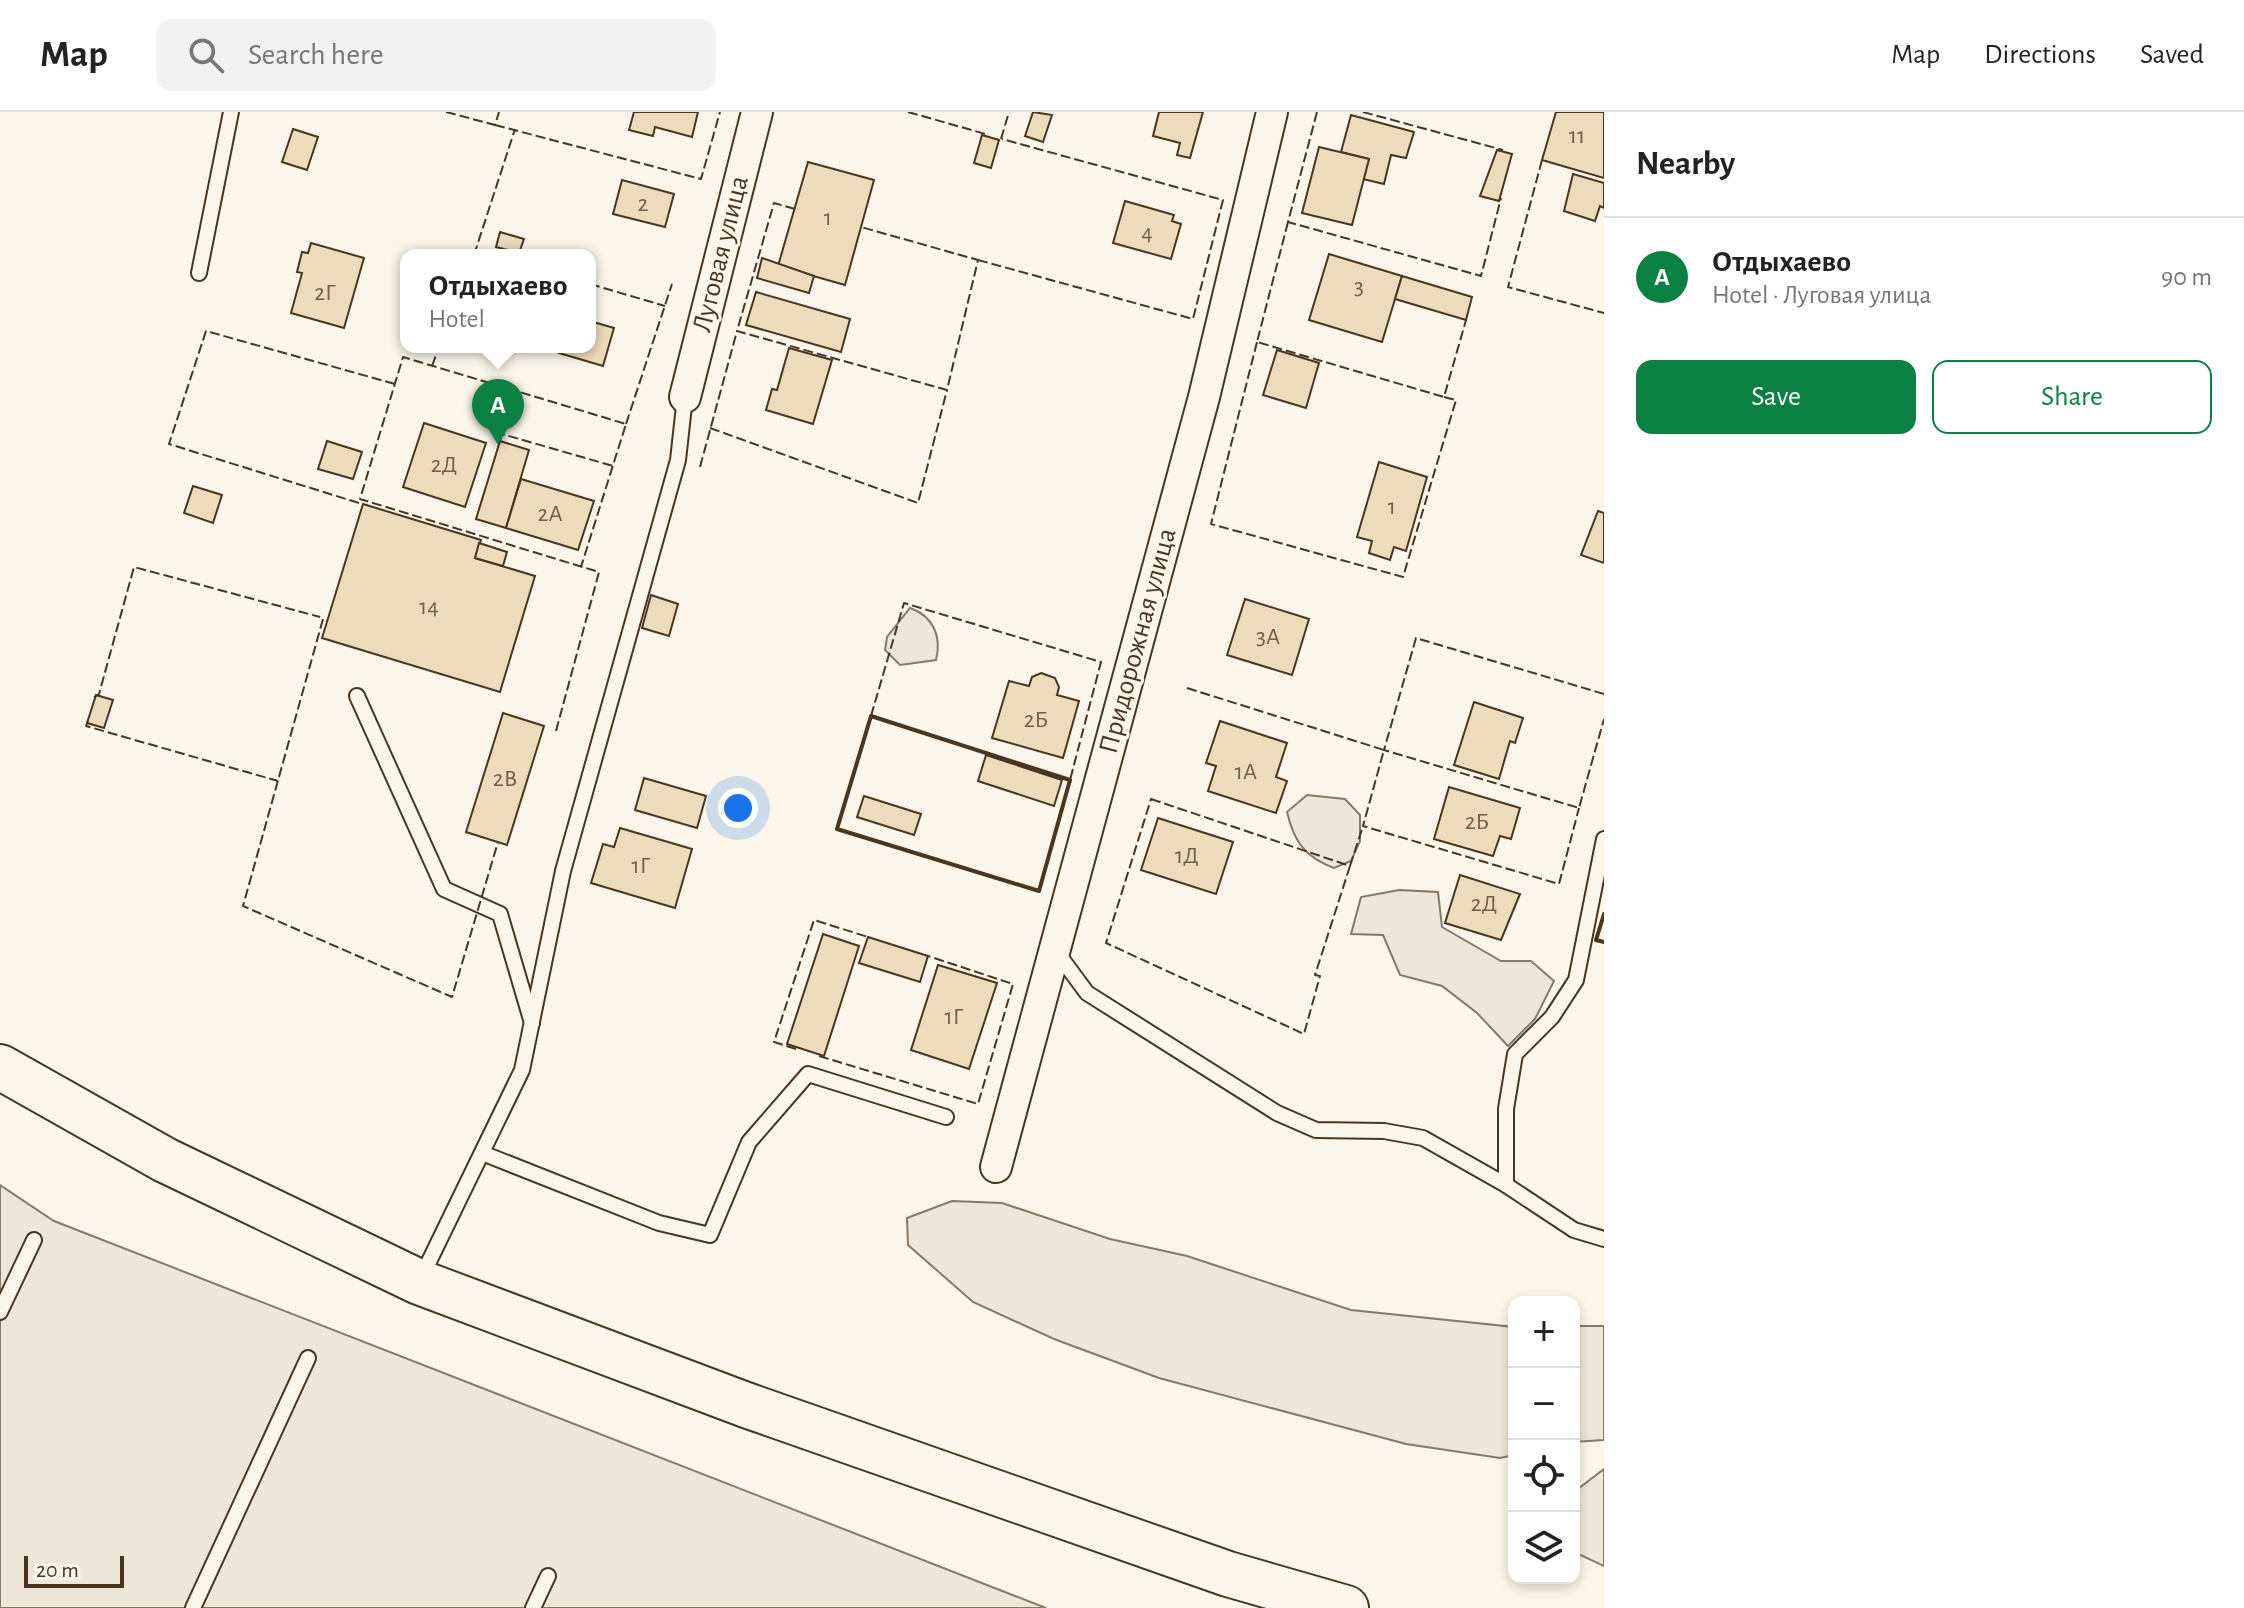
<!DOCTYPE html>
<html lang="en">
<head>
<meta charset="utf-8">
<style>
  body { margin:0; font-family:"Alegreya Sans",sans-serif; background:#f2f2f2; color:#222 }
  .controls { position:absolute; right:24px; bottom:24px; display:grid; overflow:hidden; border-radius:16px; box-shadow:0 4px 12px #0003 }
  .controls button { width:72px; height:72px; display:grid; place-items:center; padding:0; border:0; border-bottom:2px solid #e0e0e0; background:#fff; color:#222; font:40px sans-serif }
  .scale { position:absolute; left:24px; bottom:20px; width:100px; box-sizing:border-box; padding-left:8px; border:4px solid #4a3520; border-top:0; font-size:22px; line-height:28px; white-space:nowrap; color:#4a3520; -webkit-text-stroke:6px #fbf6e9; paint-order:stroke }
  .you { position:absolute; left:738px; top:696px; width:28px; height:28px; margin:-20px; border:6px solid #fff; border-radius:50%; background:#1a73e8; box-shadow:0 0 0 12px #1a73e833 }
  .badge { display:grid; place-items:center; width:52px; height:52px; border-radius:50%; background:#0b8043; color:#fff; font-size:26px; font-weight:700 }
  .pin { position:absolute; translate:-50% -66px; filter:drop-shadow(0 2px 4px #0008) }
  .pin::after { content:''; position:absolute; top:42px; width:28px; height:24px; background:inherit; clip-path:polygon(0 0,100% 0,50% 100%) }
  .popup { position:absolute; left:400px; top:137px; width:196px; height:104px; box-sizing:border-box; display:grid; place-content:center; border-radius:16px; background:#fff; filter:drop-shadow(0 2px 6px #0005); font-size:26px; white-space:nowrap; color:#767676 }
  .popup b { font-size:30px; color:#222 }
  .popup::after { content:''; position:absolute; left:50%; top:100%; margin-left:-16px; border:16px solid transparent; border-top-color:#fff }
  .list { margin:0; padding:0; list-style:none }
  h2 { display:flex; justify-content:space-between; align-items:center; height:104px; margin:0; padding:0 32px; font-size:34px }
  h2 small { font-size:26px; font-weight:400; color:#767676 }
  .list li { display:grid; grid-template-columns:52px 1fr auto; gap:24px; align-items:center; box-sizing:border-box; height:120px; padding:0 32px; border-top:2px solid #e0e0e0 }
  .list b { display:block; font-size:30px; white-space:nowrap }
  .list p { margin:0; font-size:26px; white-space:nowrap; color:#767676 }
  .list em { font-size:26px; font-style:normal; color:#767676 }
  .actions { display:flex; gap:16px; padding:24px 32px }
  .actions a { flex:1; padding:18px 0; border:2px solid #0b8043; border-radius:16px; text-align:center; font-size:28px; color:#0b8043 }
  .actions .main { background:#0b8043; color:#fff }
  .icon { flex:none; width:44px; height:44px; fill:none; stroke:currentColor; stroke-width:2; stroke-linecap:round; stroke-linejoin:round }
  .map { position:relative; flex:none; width:1604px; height:1496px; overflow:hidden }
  header { display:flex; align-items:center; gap:48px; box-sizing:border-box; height:112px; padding:0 40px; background:#fff; border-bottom:2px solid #e0e0e0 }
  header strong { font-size:38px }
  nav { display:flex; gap:44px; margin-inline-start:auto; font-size:28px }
  .search { width:560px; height:72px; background:#f2f2f2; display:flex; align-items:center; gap:20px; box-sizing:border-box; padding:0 28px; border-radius:16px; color:#767676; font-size:30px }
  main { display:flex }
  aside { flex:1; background:#fff }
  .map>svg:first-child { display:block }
  .green { fill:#ede6d9; stroke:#887966; stroke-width:2 }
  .building { fill:#ecdcbc; stroke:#4a3520; stroke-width:2 }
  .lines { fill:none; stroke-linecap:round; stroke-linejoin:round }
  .lane-casing { stroke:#4a3520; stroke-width:18 }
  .street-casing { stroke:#4a3520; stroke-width:34 }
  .highway-casing { stroke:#4a3520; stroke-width:48 }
  .lane { stroke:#fbf6e9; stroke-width:14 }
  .street { stroke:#fbf6e9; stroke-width:30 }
  .highway { stroke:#fbf6e9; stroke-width:44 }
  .fence { stroke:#4a3520; stroke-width:2; stroke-dasharray:10 4; stroke-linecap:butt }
  .wall { stroke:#4a3520; stroke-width:4 }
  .labels { text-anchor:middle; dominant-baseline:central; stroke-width:6; stroke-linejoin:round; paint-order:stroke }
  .number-label { font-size:24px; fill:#725f47 }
  .street-label { font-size:28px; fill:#4a3520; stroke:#fbf6e9 }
</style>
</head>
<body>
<header>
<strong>Map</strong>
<div class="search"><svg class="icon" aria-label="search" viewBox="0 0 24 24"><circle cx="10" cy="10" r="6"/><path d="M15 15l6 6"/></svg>Search here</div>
<nav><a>Map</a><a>Directions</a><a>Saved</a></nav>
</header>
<main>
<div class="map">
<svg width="1604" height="1496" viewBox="0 0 1604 1496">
  <rect width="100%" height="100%" fill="#fbf6e9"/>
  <g class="green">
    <path d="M910 496C933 504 942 524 936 548L900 553 885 538 887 525Z"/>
    <path d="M1307 683 1345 687 1360 703V729L1351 749 1334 756C1305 745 1294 730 1287 700Z"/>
    <path d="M1399 778 1438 780 1442 815 1501 849H1531L1554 869 1535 907 1508 934 1477 901 1442 874 1400 863 1383 823 1351 822 1361 785Z"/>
    <path d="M0 1073 54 1109 1046 1496H0Z"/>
    <path d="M952 1089 1002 1091 1110 1127 1187 1144 1351 1198 1514 1215V1343L1500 1346 1406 1332 1159 1266 1054 1227 973 1190 908 1133 907 1106Z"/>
    <path d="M1574 1214H1604V1328L1574 1330Z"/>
    <path d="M1604 1357V1454L1574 1440V1380Z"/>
  </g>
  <g class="building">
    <path d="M634 0H698L692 25 655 15 653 24 629 18Z"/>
    <path d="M1033 0 1052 3 1043 30 1025 24Z"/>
    <path d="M1159 0H1203L1190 46 1177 43 1180 31 1153 24Z"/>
    <path d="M1556 0H1604V66L1542 48Z"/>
    <path d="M1351 3 1414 20 1406 46 1391 43 1384 72 1363 67 1369 47 1341 40Z"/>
    <path d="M293 17 318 25 307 58 282 50Z"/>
    <path d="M982 23 999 28 991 56 974 51Z"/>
    <path d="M1319 35 1369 47 1352 113 1302 101Z"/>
    <path d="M1497 38 1512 42 1499 89 1480 84Z"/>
    <path d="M808 50 874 68 845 173 778 154Z"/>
    <path d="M1573 62 1604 71V96L1600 94 1595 109 1564 99Z"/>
    <path d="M622 68 674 82 665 115 613 102Z"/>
    <path d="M1125 89 1174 103 1172 109 1181 112 1171 147 1113 131Z"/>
    <path d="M500 120 524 127 519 141 496 135Z"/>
    <path d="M311 131 364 146 344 216 291 201 302 161 297 160 302 140 308 141Z"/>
    <path d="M1329 142 1402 164 1382 230 1309 208Z"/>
    <path d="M762 146 814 164 809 181 757 166Z"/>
    <path d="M1402 164 1472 185 1466 208 1395 187Z"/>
    <path d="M756 180 850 207 841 240 746 213Z"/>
    <path d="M590 209 614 216 603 254 559 241 561 235H590Z"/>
    <path d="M789 236 832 248 813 312 766 298 772 277 777 278Z"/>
    <path d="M1277 238 1319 251 1306 296 1263 283Z"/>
    <path d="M424 311 486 331 465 395 403 375Z"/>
    <path d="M327 329 362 340 353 367 318 357Z"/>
    <path d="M500 329 529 338 506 416 476 407Z"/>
    <path d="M1379 350 1427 365 1406 439 1394 435 1390 448 1369 441 1372 429 1357 425Z"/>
    <path d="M521 367 594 389 578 438 506 416Z"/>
    <path d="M193 374 222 383 213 411 184 401Z"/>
    <path d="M363 392 481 428 475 446 535 464 500 580 322 526Z"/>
    <path d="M1598 399 1604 401V451L1581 443Z"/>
    <path d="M479 431 507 440 503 454 475 446Z"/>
    <path d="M651 483 678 492 669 524 642 516Z"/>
    <path d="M1245 487 1309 507 1292 563 1227 543Z"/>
    <path d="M1041 561 1055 566 1059 575 1057 583 1079 589 1063 646 992 626 1009 569 1029 574 1032 565Z"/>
    <path d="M96 583 113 588 104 616 87 611Z"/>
    <path d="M1474 590 1523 606 1515 631 1510 629 1499 667 1454 653Z"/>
    <path d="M503 601 544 614 507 733 466 720Z"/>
    <path d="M1220 609 1287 631 1276 665 1287 669 1276 701 1208 679 1216 654 1206 651Z"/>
    <path d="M986 643 1062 668 1054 694 978 669Z"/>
    <path d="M644 666 706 684 697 716 635 698Z"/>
    <path d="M1449 675 1520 696 1511 727 1500 724 1493 744 1434 727Z"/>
    <path d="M864 684 921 702 914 723 857 705Z"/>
    <path d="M1158 706 1233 730 1216 782 1141 758Z"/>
    <path d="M620 716 692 737 675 796 591 771 603 732 614 735Z"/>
    <path d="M1460 763 1520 782 1501 828 1445 811Z"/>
    <path d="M823 822 859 834 824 944 787 932Z"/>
    <path d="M868 825 928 844 920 870 859 851Z"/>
    <path d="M938 853 997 871 969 957 911 938Z"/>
  </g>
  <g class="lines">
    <defs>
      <g id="lane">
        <path d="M199 161 231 0"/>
        <path d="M357 584 444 777 500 802 532 911"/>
        <path d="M1056 839 1087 881 1277 1001 1316 1018 1384 1019 1423 1026 1506 1073 1574 1118 1604 1127"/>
        <path d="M482 1041 659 1111 710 1123 749 1030 808 962 946 1005"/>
        <path d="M1506 1073V997L1515 942 1552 905 1576 868 1604 727"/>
        <path d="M421 1166 522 958 563 759 678 348 685 285"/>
        <path d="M0 1200 34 1128"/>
        <path d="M193 1496 308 1246"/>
        <path d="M533 1496 548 1464"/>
      </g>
      <g id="street">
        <path d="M685 285 757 0"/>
        <path d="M996 1055 1204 285 1272 0"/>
      </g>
      <path id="highway" d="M0 955 165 1048 419 1170 746 1293 1228 1462 1346 1496"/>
    </defs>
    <use href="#lane" class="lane-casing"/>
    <use href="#street" class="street-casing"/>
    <use href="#highway" class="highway-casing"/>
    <use href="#lane" class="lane"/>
    <use href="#street" class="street"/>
    <use href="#highway" class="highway"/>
    <g class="fence">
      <path d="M446 0 495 13 499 0"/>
      <path d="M908 0 989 23"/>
      <path d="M1317 0 1288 110 1481 164 1501 86"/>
      <path d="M1363 0 1503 38"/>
      <path d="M495 13 701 67 720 0"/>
      <path d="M1001 27 1009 0"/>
      <path d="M1542 48 1508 175 1604 201"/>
      <path d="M795 97 774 91 737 219 947 278 978 148 861 115"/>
      <path d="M1288 110 1257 230 1444 285 1466 208"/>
      <path d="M476 138 492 143"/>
      <path d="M474 143 515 17"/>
      <path d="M978 148 1193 207 1223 88 1002 27"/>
      <path d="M590 172 665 194"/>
      <path d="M1257 230 1211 412 1403 465 1456 288 1444 285"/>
      <path d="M432 254 439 235"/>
      <path d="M626 312 672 172"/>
      <path d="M710 316 918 391 947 278"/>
      <path d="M500 329 502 322 613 354"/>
      <path d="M700 355 737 219"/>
      <path d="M359 391 169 332 206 219 395 272"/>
      <path d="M323 507 243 794 452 885 498 730"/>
      <path d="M1187 576 1384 638 1363 714 1559 772 1579 696"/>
      <path d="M1604 582 1416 526 1384 638 1579 696 1604 607"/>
      <path d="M94 585 99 582 134 455 320 505"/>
      <path d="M871 604 904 491 1101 550 1070 668"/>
      <path d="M88 609 86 614 278 669"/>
      <path d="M556 619 599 460 360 387 403 245 626 312 581 455"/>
      <path d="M1151 687 1350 754 1315 863 1320 864 1304 922 1106 831Z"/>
      <path d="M1350 754 1363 714"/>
      <path d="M796 937 774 930 814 808 868 825"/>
      <path d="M819 944 978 992 1013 872 928 844"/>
    </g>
    <g class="wall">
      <path d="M871 604 1070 668 1039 779 837 717Z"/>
      <path d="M1604 802 1596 828 1604 830"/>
    </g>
  </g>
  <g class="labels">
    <g class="number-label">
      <text x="1577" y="24">11</text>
      <text x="643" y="92">2</text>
      <text x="828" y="106">1</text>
      <text x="1147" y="121">4</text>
      <text x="1359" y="175">3</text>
      <text x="325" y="181">2Г</text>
      <text x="444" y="353">2Д</text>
      <text x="1392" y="395">1</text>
      <text x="550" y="402">2А</text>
      <text x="429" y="495">14</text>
      <text x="1268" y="525">3А</text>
      <text x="1036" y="608">2Б</text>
      <text x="1246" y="660">1А</text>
      <text x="505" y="667">2В</text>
      <text x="1477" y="710">2Б</text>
      <text x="1187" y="744">1Д</text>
      <text x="641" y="754">1Г</text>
      <text x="1484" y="792">2Д</text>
      <text x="954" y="905">1Г</text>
    </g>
    <g class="street-label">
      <text transform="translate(721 142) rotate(-76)">Луговая улица</text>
      <text transform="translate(1138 529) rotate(-75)">Придорожная улица</text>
    </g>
  </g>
</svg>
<div class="controls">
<button>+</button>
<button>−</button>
<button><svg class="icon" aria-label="locate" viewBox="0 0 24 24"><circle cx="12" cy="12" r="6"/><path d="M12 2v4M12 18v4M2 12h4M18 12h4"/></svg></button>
<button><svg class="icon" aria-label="layers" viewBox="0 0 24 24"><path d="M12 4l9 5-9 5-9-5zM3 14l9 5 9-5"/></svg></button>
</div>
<div class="scale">20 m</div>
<div class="you"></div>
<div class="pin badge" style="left:498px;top:333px">A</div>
<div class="popup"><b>Отдыхаево</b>Hotel</div>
</div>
<aside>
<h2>Nearby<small></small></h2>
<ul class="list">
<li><span class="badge">A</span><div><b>Отдыхаево</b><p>Hotel · Луговая улица</p></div><em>90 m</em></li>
</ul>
<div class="actions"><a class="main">Save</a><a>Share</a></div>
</aside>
</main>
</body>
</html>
